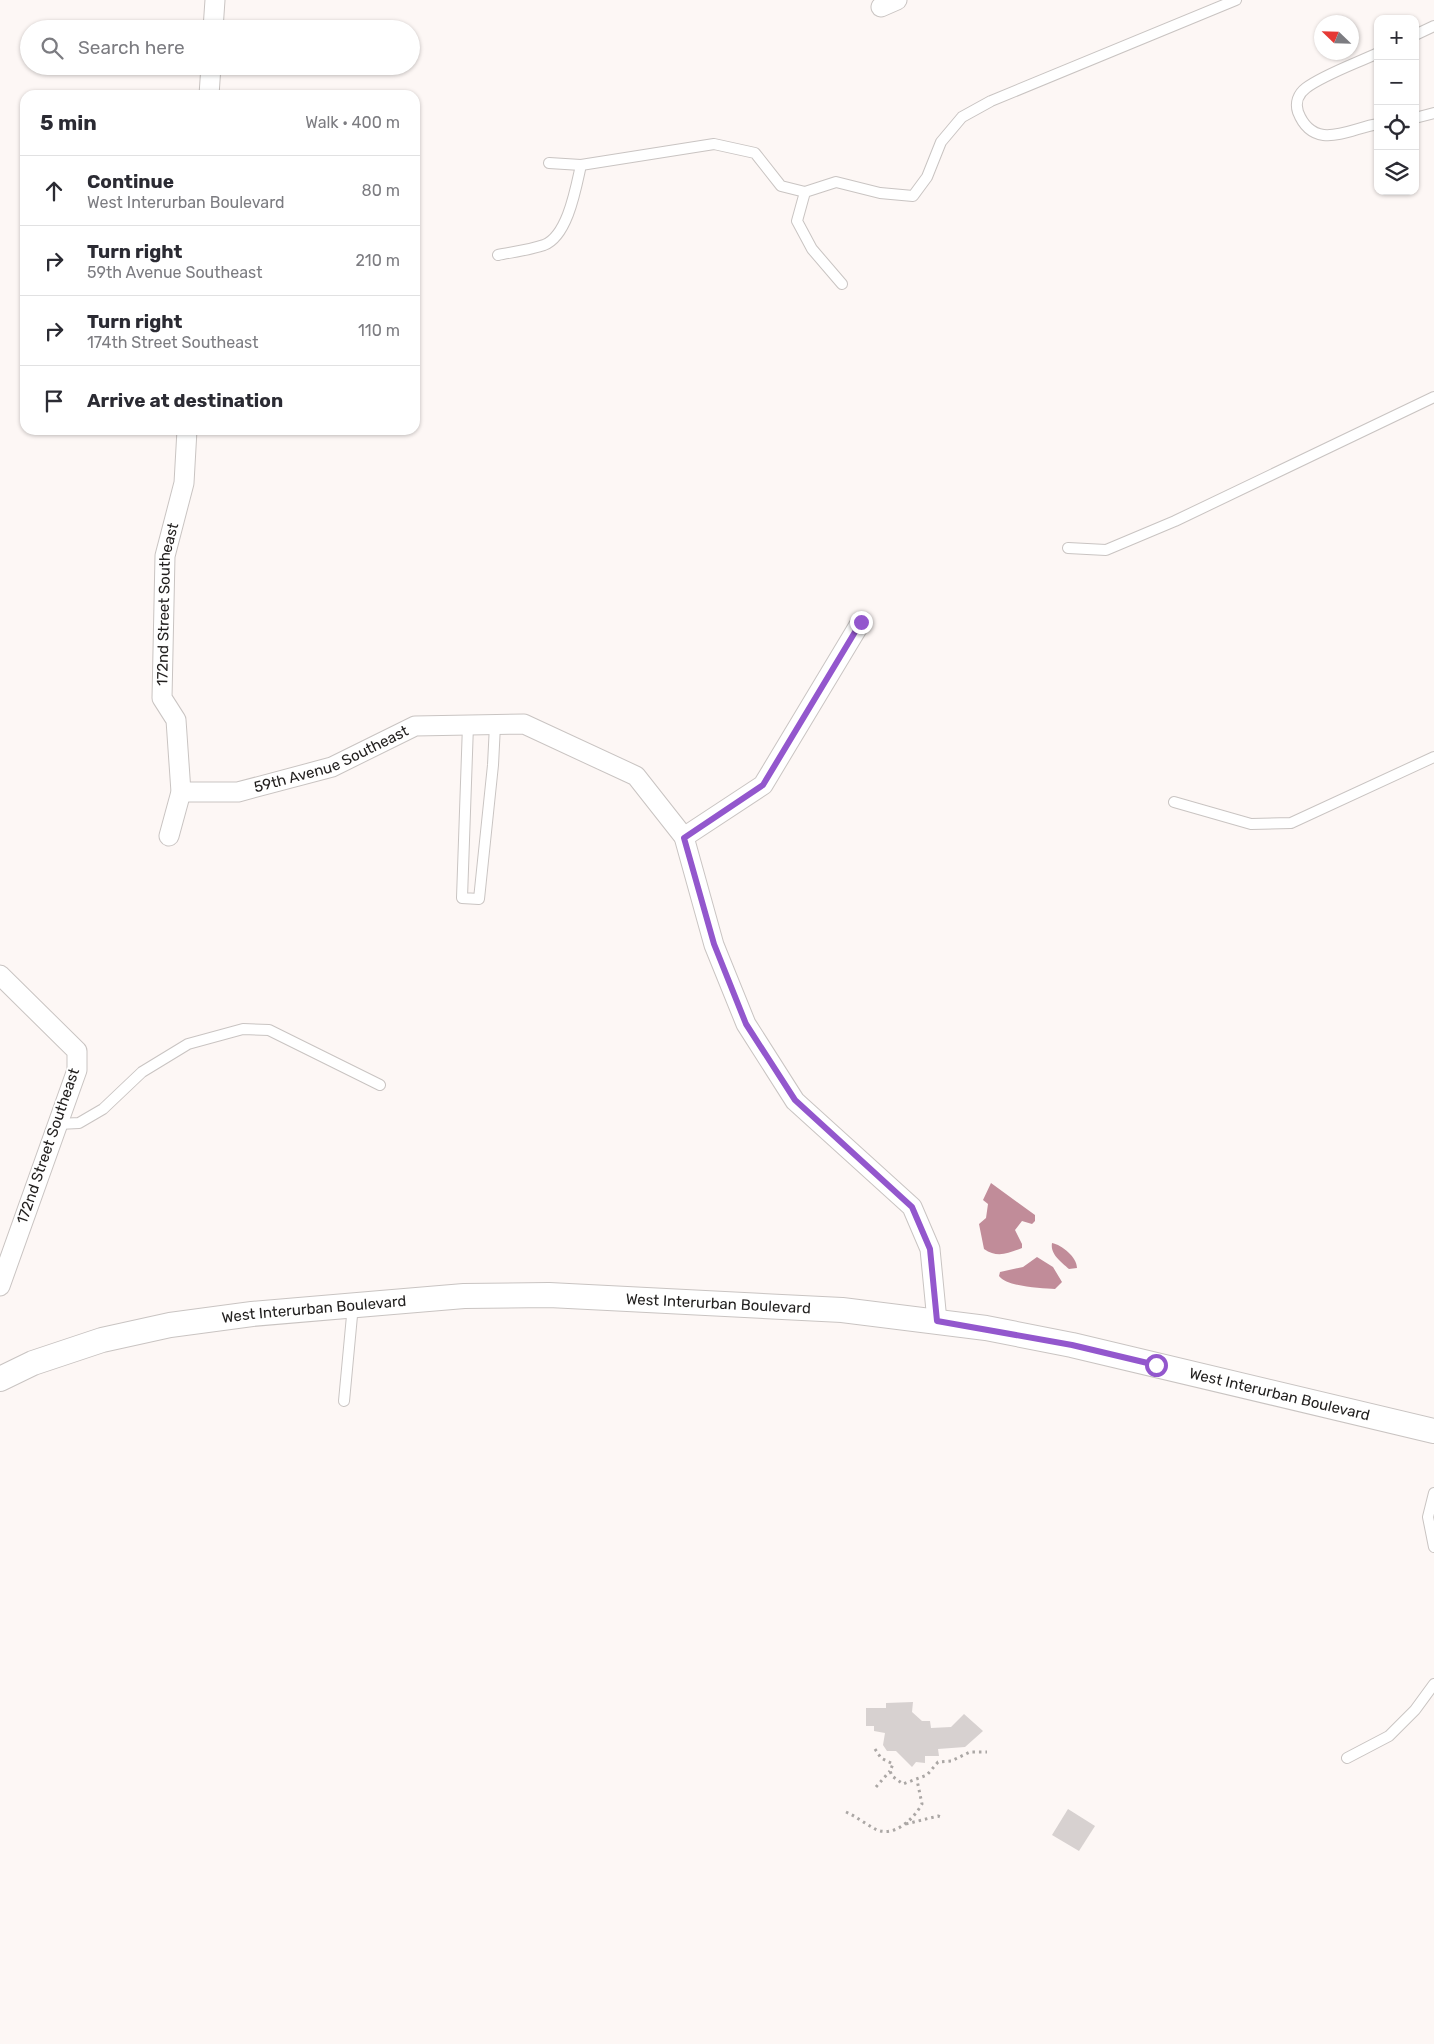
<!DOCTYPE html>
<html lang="en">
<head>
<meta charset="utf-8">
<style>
  body { margin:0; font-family:Rubik,sans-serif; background:#f7f7f7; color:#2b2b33 }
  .controls { position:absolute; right:15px; top:15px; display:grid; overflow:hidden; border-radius:10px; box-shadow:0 1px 4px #0004 }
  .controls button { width:45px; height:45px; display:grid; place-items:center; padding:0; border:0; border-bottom:1px solid #e1e1e2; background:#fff; color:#2b2b33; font:25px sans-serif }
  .compass { position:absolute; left:1314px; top:15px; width:45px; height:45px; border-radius:50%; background:#fff; box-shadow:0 1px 4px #0004; rotate:293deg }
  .stop { position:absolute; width:15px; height:15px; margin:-11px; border:4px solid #9357cd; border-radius:50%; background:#fff }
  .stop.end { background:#9357cd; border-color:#fff; box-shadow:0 1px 5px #0008 }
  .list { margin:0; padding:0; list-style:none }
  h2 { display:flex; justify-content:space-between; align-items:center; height:65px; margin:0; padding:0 20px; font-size:21px }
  h2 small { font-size:16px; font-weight:400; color:#7c7c81 }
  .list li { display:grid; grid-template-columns:32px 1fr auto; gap:15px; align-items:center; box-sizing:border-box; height:70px; padding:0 20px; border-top:1px solid #e1e1e2 }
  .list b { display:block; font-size:19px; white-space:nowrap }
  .list p { margin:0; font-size:16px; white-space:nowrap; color:#7c7c81 }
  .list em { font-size:16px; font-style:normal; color:#7c7c81 }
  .icon { flex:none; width:28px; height:28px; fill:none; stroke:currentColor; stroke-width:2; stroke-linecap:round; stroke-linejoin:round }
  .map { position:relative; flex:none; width:1434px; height:2044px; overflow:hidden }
  .search { position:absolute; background:#fff; box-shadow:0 1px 4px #0004; left:20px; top:20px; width:400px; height:55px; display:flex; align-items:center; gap:12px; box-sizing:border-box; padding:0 18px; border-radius:28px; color:#7c7c81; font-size:19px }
  .panel { position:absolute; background:#fff; box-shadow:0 1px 4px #0004; left:20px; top:90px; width:400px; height:345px; border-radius:15px }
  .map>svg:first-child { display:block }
  .water { fill:#c18c99 }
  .building { fill:#d7d1d0 }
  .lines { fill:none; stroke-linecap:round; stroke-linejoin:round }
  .service-casing { stroke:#c9c4c2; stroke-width:12 }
  .minor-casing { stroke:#c9c4c2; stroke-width:21 }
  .tertiary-casing { stroke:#c9c4c2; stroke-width:26 }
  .path { stroke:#aba7a5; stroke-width:3; stroke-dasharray:2.5 4; stroke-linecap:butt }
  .service { stroke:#fff; stroke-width:10 }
  .minor { stroke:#fff; stroke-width:19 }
  .tertiary { stroke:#fff; stroke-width:24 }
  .route { stroke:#9357cd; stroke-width:6 }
  .labels { text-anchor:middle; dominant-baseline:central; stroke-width:4; stroke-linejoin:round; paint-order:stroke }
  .street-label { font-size:15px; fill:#211f1e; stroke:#fff }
</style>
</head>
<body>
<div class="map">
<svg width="1434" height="2044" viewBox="0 0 1434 2044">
  <rect width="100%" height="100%" fill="#fdf7f5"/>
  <g class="water">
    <path d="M991 1183 1035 1215V1221L1032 1224 1022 1221 1015 1230 1022 1244V1248C1007 1254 997 1258 984 1249L979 1224 986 1218 988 1204 983 1200Z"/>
    <path d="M1052 1243C1062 1245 1077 1257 1077 1268L1069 1269C1061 1262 1050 1254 1052 1243Z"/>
    <path d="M1037 1257 1053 1267 1062 1282 1055 1289C1042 1288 1007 1287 999 1276L1000 1272 1023 1267Z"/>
  </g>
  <g class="building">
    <path d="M913 1702 912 1712 922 1721H930L931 1728 951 1727 964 1714 983 1731 965 1747 938 1749 939 1756H925V1763L916 1762 912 1767 896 1751H887L883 1745 885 1733 874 1731V1726H866V1708H886V1703Z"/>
    <path d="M1068 1809 1095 1826 1079 1851 1052 1835Z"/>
  </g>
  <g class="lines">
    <defs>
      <g id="service">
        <path d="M1415 35 1434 26"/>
        <path d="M1378 53C1357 63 1323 75 1306 88 1298 94 1295 103 1298 112 1314 153 1350 128 1378 124"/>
        <path d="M1415 118 1434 113"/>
        <path d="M549 163 581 165 714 144 755 153 781 186 805 192"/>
        <path d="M498 255C513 252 529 250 544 245 568 236 576 187 581 165"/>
        <path d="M842 284 812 249 797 221 805 192 836 182 880 193 913 196 927 177 941 142 962 117 991 101 1236 0"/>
        <path d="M1068 548 1106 550 1175 521 1434 397"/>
        <path d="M468 725 462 898 479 899 493 765 495 725"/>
        <path d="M1174 802 1251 824 1291 823 1434 757"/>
        <path d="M58 1124 79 1123 103 1109 142 1072 188 1044 243 1029 269 1030 380 1085"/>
        <path d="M344 1401 353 1305"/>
        <path d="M1434 1493 1428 1517 1434 1547"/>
        <path d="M1347 1758 1389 1736 1415 1710 1434 1684"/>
      </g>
      <g id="minor">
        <path d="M881 7 897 0"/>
        <path d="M213 29 215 0"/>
        <path d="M209 95 211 66"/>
        <path id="s1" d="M181 792H238L332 767 415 726 524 724 636 776 684 837 714 945 746 1024 795 1101 912 1207 930 1249 937 1321"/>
        <path id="s2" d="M169 836 181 792 176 720 162 698 165 556 184 483 187 430"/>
        <path d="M684 837 763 785 861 622"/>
        <path d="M0 975 77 1051V1070L0 1286"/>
      </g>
      <g id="tertiary">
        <path id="s3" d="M0 1379 33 1363 102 1340 170 1325 252 1314 381 1303 464 1296 549 1295 842 1310 986 1328 1072 1345 1434 1431"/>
      </g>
    </defs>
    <use href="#service" class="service-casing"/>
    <use href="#minor" class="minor-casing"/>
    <use href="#tertiary" class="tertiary-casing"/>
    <g class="path">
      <path d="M875 1749 881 1758 893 1764 890 1771 892 1776 903 1784 927 1775 938 1762 951 1761 970 1752H987"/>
      <path d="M876 1787 890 1771"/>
      <path d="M846 1812C857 1817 867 1825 877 1830 896 1837 914 1818 922 1804L917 1780"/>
      <path d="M906 1824 938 1816 943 1818"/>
    </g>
    <use href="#service" class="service"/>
    <use href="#minor" class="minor"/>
    <use href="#tertiary" class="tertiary"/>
  </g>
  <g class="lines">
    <path class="route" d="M861 622 763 785 684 838 714 944 746 1024 795 1100 912 1207 930 1249 937 1321 1072 1345 1156 1365"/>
  </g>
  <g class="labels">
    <g class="street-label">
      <text stroke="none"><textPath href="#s2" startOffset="238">172nd Street Southeast</textPath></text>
      <text stroke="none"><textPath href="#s1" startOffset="156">59th Avenue Southeast</textPath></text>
      <text transform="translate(48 1146) rotate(-71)">172nd Street Southeast</text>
      <text stroke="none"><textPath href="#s3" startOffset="729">West Interurban Boulevard</textPath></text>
      <text stroke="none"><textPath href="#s3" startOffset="324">West Interurban Boulevard</textPath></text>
      <text stroke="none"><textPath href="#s3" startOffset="1299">West Interurban Boulevard</textPath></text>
    </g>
  </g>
</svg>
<div class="controls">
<button>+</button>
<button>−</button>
<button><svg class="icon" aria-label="locate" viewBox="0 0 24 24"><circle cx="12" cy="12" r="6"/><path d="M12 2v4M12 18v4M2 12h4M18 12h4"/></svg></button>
<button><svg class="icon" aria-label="layers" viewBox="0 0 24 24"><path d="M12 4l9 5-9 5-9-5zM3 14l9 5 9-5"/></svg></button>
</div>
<svg class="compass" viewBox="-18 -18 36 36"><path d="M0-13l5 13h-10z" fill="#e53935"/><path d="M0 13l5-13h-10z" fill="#7c7c81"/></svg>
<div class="stop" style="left:1156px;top:1365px"></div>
<div class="stop end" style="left:861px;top:622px"></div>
<div class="search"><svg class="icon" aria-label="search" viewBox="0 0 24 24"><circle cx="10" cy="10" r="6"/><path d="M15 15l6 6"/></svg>Search here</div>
<section class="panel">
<h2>5 min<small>Walk · 400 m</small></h2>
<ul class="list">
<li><svg class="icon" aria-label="ahead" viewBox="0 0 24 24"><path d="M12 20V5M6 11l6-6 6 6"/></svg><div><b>Continue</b><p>West Interurban Boulevard</p></div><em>80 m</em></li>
<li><svg class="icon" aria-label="right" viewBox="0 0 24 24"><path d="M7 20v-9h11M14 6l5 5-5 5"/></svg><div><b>Turn right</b><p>59th Avenue Southeast</p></div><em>210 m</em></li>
<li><svg class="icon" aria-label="right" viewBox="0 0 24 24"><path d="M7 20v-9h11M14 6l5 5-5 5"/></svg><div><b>Turn right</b><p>174th Street Southeast</p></div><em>110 m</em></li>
<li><svg class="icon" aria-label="arrive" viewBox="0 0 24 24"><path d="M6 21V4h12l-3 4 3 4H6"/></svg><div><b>Arrive at destination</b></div></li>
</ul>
</section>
</div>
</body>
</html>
